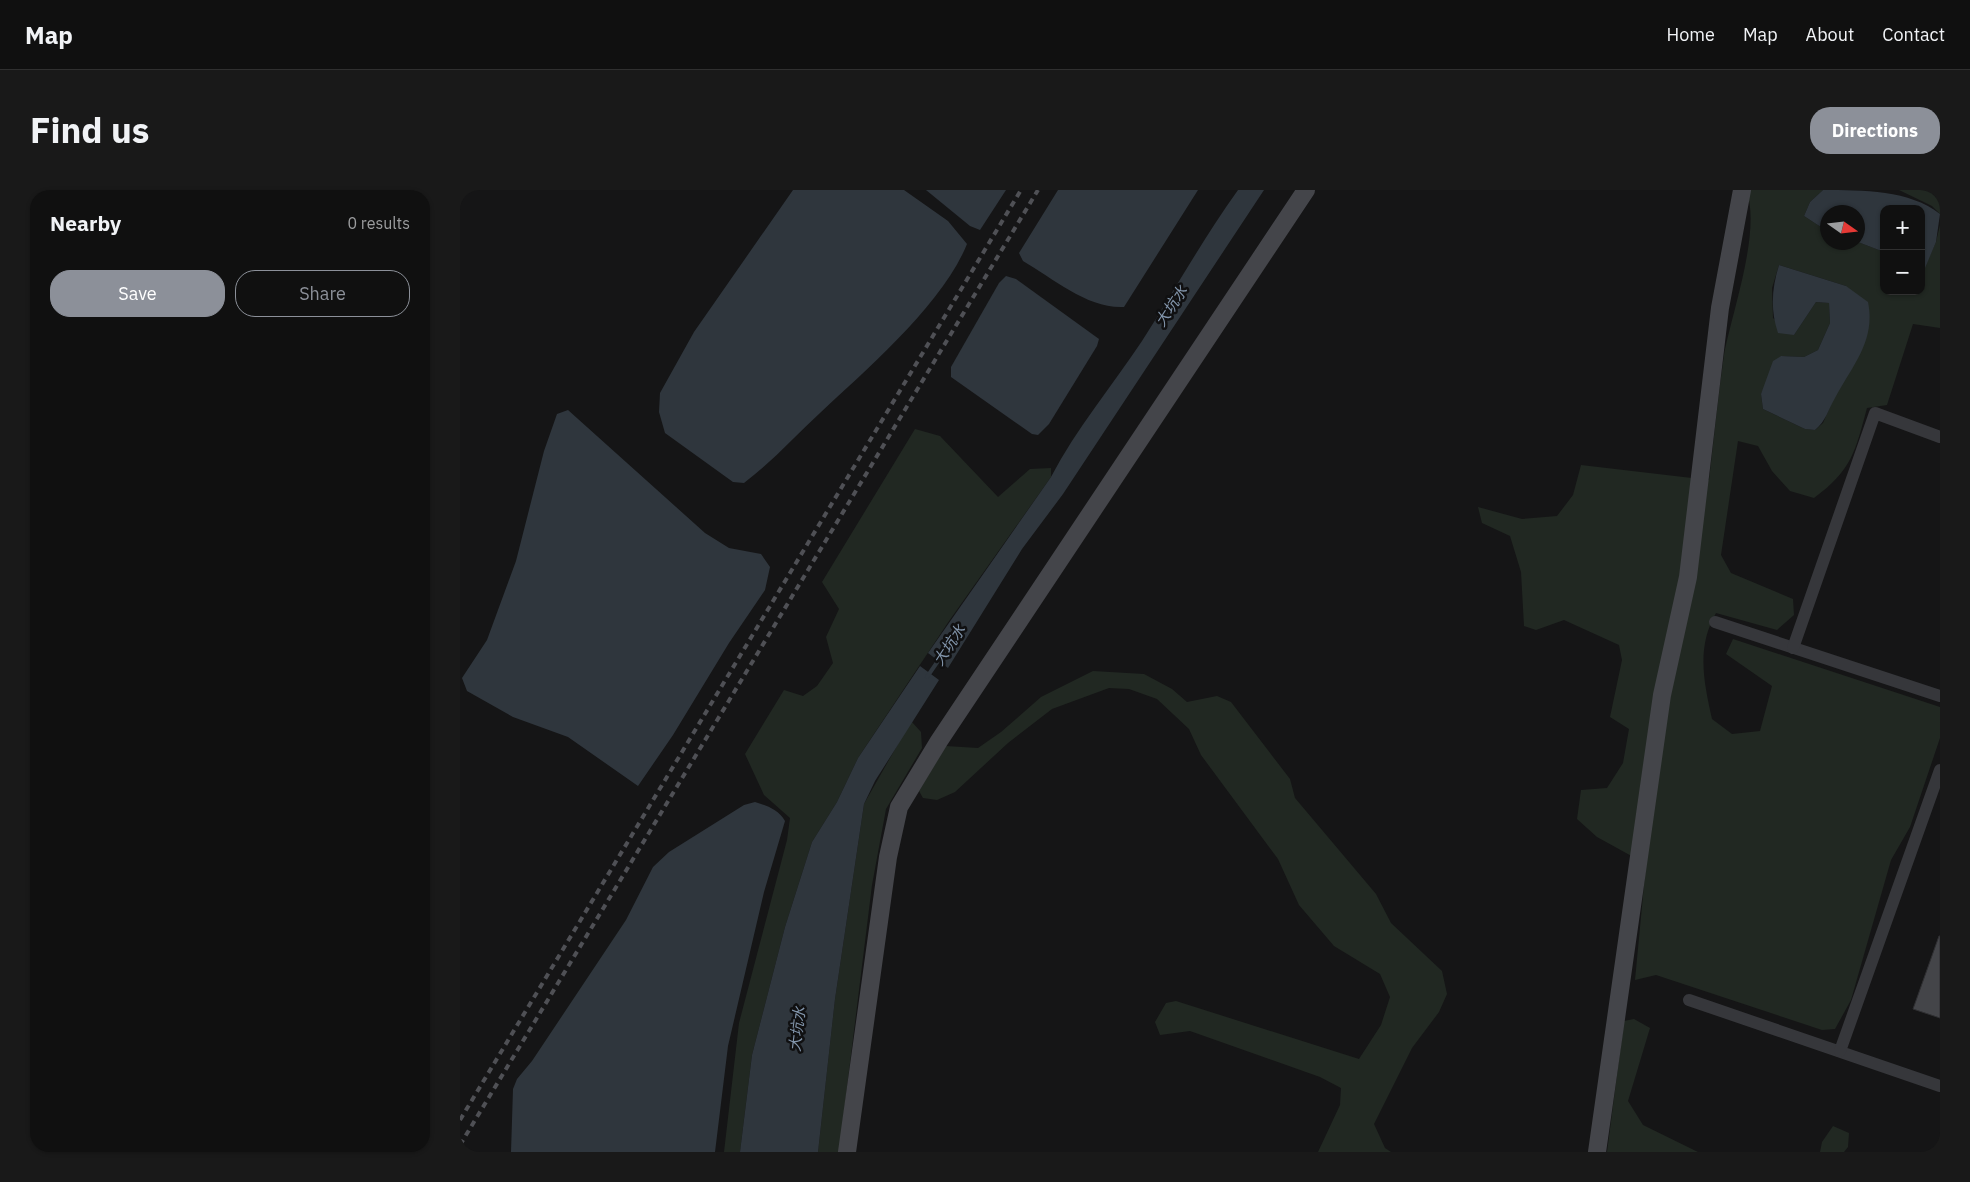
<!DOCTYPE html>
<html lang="en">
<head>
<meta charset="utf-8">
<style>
  body { margin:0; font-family:"IBM Plex Sans","Noto Sans SC",sans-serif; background:#191919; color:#f1f3f6 }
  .controls { position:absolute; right:15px; top:15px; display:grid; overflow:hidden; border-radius:10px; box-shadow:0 1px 4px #0004 }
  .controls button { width:45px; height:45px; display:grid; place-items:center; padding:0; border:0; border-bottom:1px solid #303030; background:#101010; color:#f1f3f6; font:25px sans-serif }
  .compass { position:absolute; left:1360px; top:15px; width:45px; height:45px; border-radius:50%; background:#101010; box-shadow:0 1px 4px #0004; rotate:104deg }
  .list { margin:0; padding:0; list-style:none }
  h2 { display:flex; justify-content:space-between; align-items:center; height:65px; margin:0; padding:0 20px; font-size:21px }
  h2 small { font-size:16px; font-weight:400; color:#9c9d9f }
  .actions { display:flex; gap:10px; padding:15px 20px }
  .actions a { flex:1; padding:11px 0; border:1px solid #8c9099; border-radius:20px; text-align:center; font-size:18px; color:#8c9099 }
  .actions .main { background:#8c9099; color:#fff }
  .map { position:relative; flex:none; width:1480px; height:962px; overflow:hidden; border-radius:20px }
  header { display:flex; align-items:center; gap:30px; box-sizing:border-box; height:70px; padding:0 25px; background:#101010; border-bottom:1px solid #303030 }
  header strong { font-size:24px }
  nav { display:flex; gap:28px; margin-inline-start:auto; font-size:18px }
  .intro { display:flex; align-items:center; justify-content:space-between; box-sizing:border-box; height:120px; padding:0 30px }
  h1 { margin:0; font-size:35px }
  .button { padding:12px 22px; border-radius:20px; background:#8c9099; color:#fff; font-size:18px; font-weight:700 }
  main { display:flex; gap:30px; padding:0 30px }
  aside { flex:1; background:#101010; border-radius:20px; box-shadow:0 1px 4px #0004 }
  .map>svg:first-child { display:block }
  .green { fill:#212822; fill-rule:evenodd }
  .water { fill:#2f363d }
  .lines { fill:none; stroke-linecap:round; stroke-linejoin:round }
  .stream { stroke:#2f363d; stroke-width:4 }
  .building { fill:#444549; stroke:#2f2f32 }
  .street { stroke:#36373b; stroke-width:12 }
  .secondary { stroke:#44454a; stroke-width:18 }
  .rail { stroke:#4f5055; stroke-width:4; stroke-dasharray:6 5; stroke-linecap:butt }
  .labels { text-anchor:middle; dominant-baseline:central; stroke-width:5; stroke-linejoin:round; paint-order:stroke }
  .water-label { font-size:15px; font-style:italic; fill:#8396ac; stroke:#101011 }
</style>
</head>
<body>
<header>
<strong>Map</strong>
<nav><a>Home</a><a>Map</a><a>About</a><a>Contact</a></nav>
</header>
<div class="intro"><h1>Find us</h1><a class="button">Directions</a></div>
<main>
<aside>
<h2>Nearby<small>0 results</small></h2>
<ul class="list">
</ul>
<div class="actions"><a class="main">Save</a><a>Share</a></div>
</aside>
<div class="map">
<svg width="1480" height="962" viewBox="0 0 1480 962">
  <rect width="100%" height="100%" fill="#151516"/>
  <g class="green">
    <path d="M1286 0H1363L1350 12 1344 26 1367 41 1368 52H1398L1424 62V101H1461V77L1464 78 1476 52 1480 35V138L1453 134 1427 215 1407 218C1395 262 1392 280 1354 308L1330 301 1312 281 1298 256 1278 251 1261 365 1271 383 1333 409 1334 425 1317 440 1256 423C1236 458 1244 492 1252 529L1272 544 1300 541 1312 496 1266 464 1273 449 1480 517V548L1450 637 1431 670 1391 810 1375 839 1362 840 1196 785 1175 790 1186 674 1137 647 1117 629 1121 600 1147 598 1163 573 1169 539 1150 527 1162 470 1159 455 1104 430 1076 440 1064 436 1061 382 1050 346 1022 333 1018 317 1062 329 1097 326 1113 305 1121 275 1249 290C1254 248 1258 206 1264 165 1272 122 1302 39 1286 0ZM1319 75 1386 96 1373 210 1363 233 1355 240 1345 239 1303 219 1301 204 1321 166 1344 167 1358 160 1370 133 1369 113 1356 112 1334 145 1313 128 1312 98Z"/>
    <path d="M1439 0H1480V24L1472 16Z"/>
    <path d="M455 239 480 246 538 307 570 279 591 278V287L489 431 398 568 377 612 352 652 325 737 292 865 280 962H264L279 833 327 650 330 628 304 605 285 564 324 500 343 506 357 496 373 473 366 447 379 419 362 392Z"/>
    <path d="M633 481 684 484 712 499 727 512 757 506 771 512 830 589 835 608 916 704 931 733 982 781 987 804 979 822 952 858 914 934 925 958 931 962H858L880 915 881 898 860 887 730 841 700 845 695 832 706 813 716 811 899 869 921 835 930 807 920 784 874 756 839 715 818 669 741 565 729 539 697 509 669 499 649 498 592 519 548 553 495 602 477 610 463 608 459 601 486 556 518 558 541 542 581 507Z"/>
    <path d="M451 531 461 542 462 558 426 619 412 695 379 962H358L375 809 404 614Z"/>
    <path d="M1174 829 1190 838 1168 911 1183 935 1238 962H1147L1164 831Z"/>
    <path d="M1373 936 1389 943 1388 957 1384 962H1360L1362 952Z"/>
  </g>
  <g class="water">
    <path d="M333 0H444L488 31 507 54C483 114 407 179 360 223 334 247 312 272 284 293L273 292 205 243 199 222 200 203 234 142Z"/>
    <path d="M466 0H546L520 40 510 36Z"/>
    <path d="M598 0H738L664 117C628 119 594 89 563 71L559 63Z"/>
    <path d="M778 0H804L603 304 562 359 488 478 468 463 591 287C616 239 652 196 682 151 715 100 742 50 778 0Z"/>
    <path d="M1363 0C1403 0 1450 0 1480 24L1476 52 1465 78 1461 77V19H1424V62L1398 52V22H1368L1367 41 1344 26 1350 12Z"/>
    <path d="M1319 75 1386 96 1408 112C1416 151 1392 176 1375 208 1368 220 1366 231 1355 240L1345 239 1303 219 1301 204 1313 171 1321 166 1344 167 1358 160 1370 133 1369 113 1356 112 1334 145 1318 143C1310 119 1312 98 1319 75Z"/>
    <path d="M546 86 556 89 639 149 637 156 589 234 578 245 572 244 491 187V177L539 93Z"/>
    <path d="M108 220 245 343 269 358 301 364 310 377 305 400 269 453 213 545 178 596 108 547 53 527 7 501 2 488 27 450 56 371 84 261 97 224Z"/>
    <path d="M460 476 479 490 415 591 404 614 375 809 358 962H280L292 865 325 737 352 652 377 612 398 568Z"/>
    <path d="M295 612C307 616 318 619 325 631L304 702 268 856 255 962H51L53 899 57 889 72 871 166 730 193 677 209 662 284 615Z"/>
  </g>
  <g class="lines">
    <path class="stream" d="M467 487 480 468"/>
  </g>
  <path class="building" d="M1479 746H1480V828L1453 819Z"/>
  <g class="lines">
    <g class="street">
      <path d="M1255 432 1480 506"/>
      <path d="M1333 458 1415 223 1480 247"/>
      <path d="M1229 810 1480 896"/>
      <path d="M1380 861 1480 580"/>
    </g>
    <g class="secondary">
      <path d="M387 962 428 667 439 617 479 551 846 0"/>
      <path d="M1137 962 1202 505 1228 387 1260 118 1282 0"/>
    </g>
    <g class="rail">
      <path d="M0 930 561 0"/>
      <path d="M0 955 578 0"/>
    </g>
  </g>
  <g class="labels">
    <g class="water-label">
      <text transform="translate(711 116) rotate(-57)">大坑水</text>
      <text transform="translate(489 455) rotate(-57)">大坑水</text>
      <text transform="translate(337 839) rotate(-83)">大坑水</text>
    </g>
  </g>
</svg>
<div class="controls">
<button>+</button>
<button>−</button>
</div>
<svg class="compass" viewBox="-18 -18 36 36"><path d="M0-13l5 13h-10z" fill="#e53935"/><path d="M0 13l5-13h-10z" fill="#9c9d9f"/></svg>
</div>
</main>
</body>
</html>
